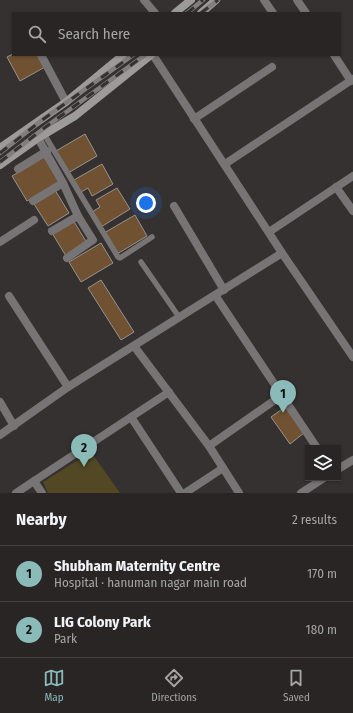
<!DOCTYPE html>
<html lang="en">
<head>
<meta charset="utf-8">
<style>
  body { margin:0; font-family:"Fira Sans Condensed",sans-serif; background:#302d2c; color:#f1f3f6 }
  .controls { position:absolute; right:12px; bottom:12px; display:grid; overflow:hidden; border-radius:0px; box-shadow:0 1px 3px #0004 }
  .controls button { width:36px; height:36px; display:grid; place-items:center; padding:0; border:0; border-bottom:1px solid #444241; background:#282524; color:#f1f3f6; font:20px sans-serif }
  .you { position:absolute; left:146px; top:203px; width:14px; height:14px; margin:-10px; border:3px solid #fff; border-radius:50%; background:#1a73e8; box-shadow:0 0 0 6px #1a73e833 }
  .badge { display:grid; place-items:center; width:26px; height:26px; border-radius:50%; background:#8bbbb9; color:#111; font-size:13px; font-weight:700 }
  .pin { position:absolute; translate:-50% -33px; filter:drop-shadow(0 1px 2px #0008) }
  .pin::after { content:''; position:absolute; top:21px; width:14px; height:12px; background:inherit; clip-path:polygon(0 0,100% 0,50% 100%) }
  .list { margin:0; padding:0; list-style:none }
  h2 { display:flex; justify-content:space-between; align-items:center; height:52px; margin:0; padding:0 16px; font-size:17px }
  h2 small { font-size:13px; font-weight:400; color:#a5a5a6 }
  .list li { display:grid; grid-template-columns:26px 1fr auto; gap:12px; align-items:center; box-sizing:border-box; height:56px; padding:0 16px; border-top:1px solid #444241 }
  .list b { display:block; font-size:15px; white-space:nowrap }
  .list p { margin:0; font-size:13px; white-space:nowrap; color:#a5a5a6 }
  .list em { font-size:13px; font-style:normal; color:#a5a5a6 }
  .icon { flex:none; width:22px; height:22px; fill:none; stroke:currentColor; stroke-width:2; stroke-linecap:round; stroke-linejoin:round }
  .map { position:relative; flex:none; width:353px; height:493px; overflow:hidden }
  .search { position:absolute; background:#282524; box-shadow:0 1px 3px #0004; left:12px; right:12px; top:12px; height:44px; display:flex; align-items:center; gap:10px; box-sizing:border-box; padding:0 14px; border-radius:0px; color:#a5a5a6; font-size:15px }
  .sheet { height:164px; background:#282524 }
  nav { display:flex; justify-content:space-around; align-items:center; box-sizing:border-box; height:56px; border-top:1px solid #444241; background:#282524; font-size:11px; color:#a5a5a6 }
  nav a { display:grid; justify-items:center; gap:2px }
  nav .on { color:#8bbbb9 }
  .map>svg:first-child { display:block }
  .green { fill:#534824 }
  .building { fill:#705132; stroke:#97938f }
  .lines { fill:none; stroke-linecap:round; stroke-linejoin:round }
  .lane { stroke:#777475; stroke-width:5.5 }
  .street { stroke:#777475; stroke-width:8 }
  .secondary { stroke:#9d9a9a; stroke-width:8 }
  .rail-casing { stroke:#817e7d; stroke-width:4.5 }
  .rail { stroke:#353130; stroke-width:3; stroke-dasharray:9; stroke-linecap:butt }
</style>
</head>
<body>
<div class="map">
<svg width="353" height="493" viewBox="0 0 353 493">
  <rect width="100%" height="100%" fill="#353130"/>
  <path class="green" d="M91 452 120 493H48L43 482Z"/>
  <g class="building">
    <path d="M13 54 38 55 45 67 20 81 7 57Z"/>
    <path d="M85 134 97 156 68 173 56 151Z"/>
    <path d="M44 157 59 182 27 201 12 176Z"/>
    <path d="M102 164 113 184 92 196 88 188 81 192 74 180Z"/>
    <path d="M117 188 130 209 101 227 92 212 100 207 96 200Z"/>
    <path d="M55 190 69 213 48 226 34 204Z"/>
    <path d="M135 215 147 236 117 254 104 233Z"/>
    <path d="M73 220 87 243 66 256 52 233Z"/>
    <path d="M101 243 113 263 81 282 69 262Z"/>
    <path d="M101 280 134 332 121 340 88 288Z"/>
    <path d="M285 407 304 433 290 444 271 417Z"/>
  </g>
  <g class="lines">
    <g class="lane">
      <path d="M44 134 118 257 120 258 152 237"/>
      <path d="M141 262 179 317"/>
    </g>
    <g class="street">
      <path d="M144 0 155 13"/>
      <path d="M264 0 273 13"/>
      <path d="M297 0 306 13"/>
      <path d="M41 55 66 102"/>
      <path d="M153 55 282 253 353 357"/>
      <path d="M334 55 351 81"/>
      <path d="M194 119 272 67"/>
      <path d="M38 138 63 183 78 216 93 240 67 258"/>
      <path d="M225 164 353 79"/>
      <path d="M18 169 47 151"/>
      <path d="M336 187 353 211"/>
      <path d="M33 201 63 183"/>
      <path d="M174 206 224 290"/>
      <path d="M52 231 78 216"/>
      <path d="M269 232 353 176"/>
      <path d="M0 242 34 220"/>
      <path d="M215 295 317 448"/>
      <path d="M9 296 68 387"/>
      <path d="M134 346 209 446 239 493"/>
      <path d="M0 402 14 426"/>
      <path d="M131 417 181 493"/>
      <path d="M0 435 68 387 98 368 282 253"/>
      <path d="M209 446 282 395"/>
      <path d="M338 469 353 460"/>
      <path d="M16 493 34 481"/>
      <path d="M42 493 34 481 169 392"/>
      <path d="M185 493 223 468"/>
      <path d="M301 493 324 478"/>
    </g>
    <g class="secondary">
      <path d="M175 13 191 0"/>
      <path d="M201 13 216 0"/>
      <path d="M0 148 66 102 123 55"/>
      <path d="M0 165 38 138 75 116 151 55"/>
    </g>
    <defs>
      <g id="rail">
        <path d="M187 13 203 0"/>
        <path d="M201 13 218 0"/>
        <path d="M0 153 42 120 133 55"/>
        <path d="M0 162 47 126 145 55"/>
      </g>
    </defs>
    <use href="#rail" class="rail-casing"/>
    <use href="#rail" class="rail"/>
  </g>
</svg>
<div class="controls">
<button><svg class="icon" aria-label="layers" viewBox="0 0 24 24"><path d="M12 4l9 5-9 5-9-5zM3 14l9 5 9-5"/></svg></button>
</div>
<div class="you"></div>
<div class="pin badge" style="left:283px;top:413px">1</div>
<div class="pin badge" style="left:84px;top:467px">2</div>
<div class="search"><svg class="icon" aria-label="search" viewBox="0 0 24 24"><circle cx="10" cy="10" r="6"/><path d="M15 15l6 6"/></svg>Search here</div>
</div>
<section class="sheet">
<h2>Nearby<small>2 results</small></h2>
<ul class="list">
<li><span class="badge">1</span><div><b>Shubham Maternity Centre</b><p>Hospital · hanuman nagar main road</p></div><em>170 m</em></li>
<li><span class="badge">2</span><div><b>LIG Colony Park</b><p>Park</p></div><em>180 m</em></li>
</ul>
</section>
<nav>
<a class="on"><svg class="icon" aria-label="map" viewBox="0 0 24 24"><path d="M3 6l6-2 6 2 6-2v14l-6 2-6-2-6 2zM9 4v14M15 6v14"/></svg>Map</a>
<a><svg class="icon" aria-label="directions" viewBox="0 0 24 24"><path d="M12 3l9 9-9 9-9-9zM9 14v-3h6M13 9l2 2-2 2"/></svg>Directions</a>
<a><svg class="icon" aria-label="saved" viewBox="0 0 24 24"><path d="M7 4h10v16l-5-4-5 4z"/></svg>Saved</a>
</nav>
</body>
</html>
